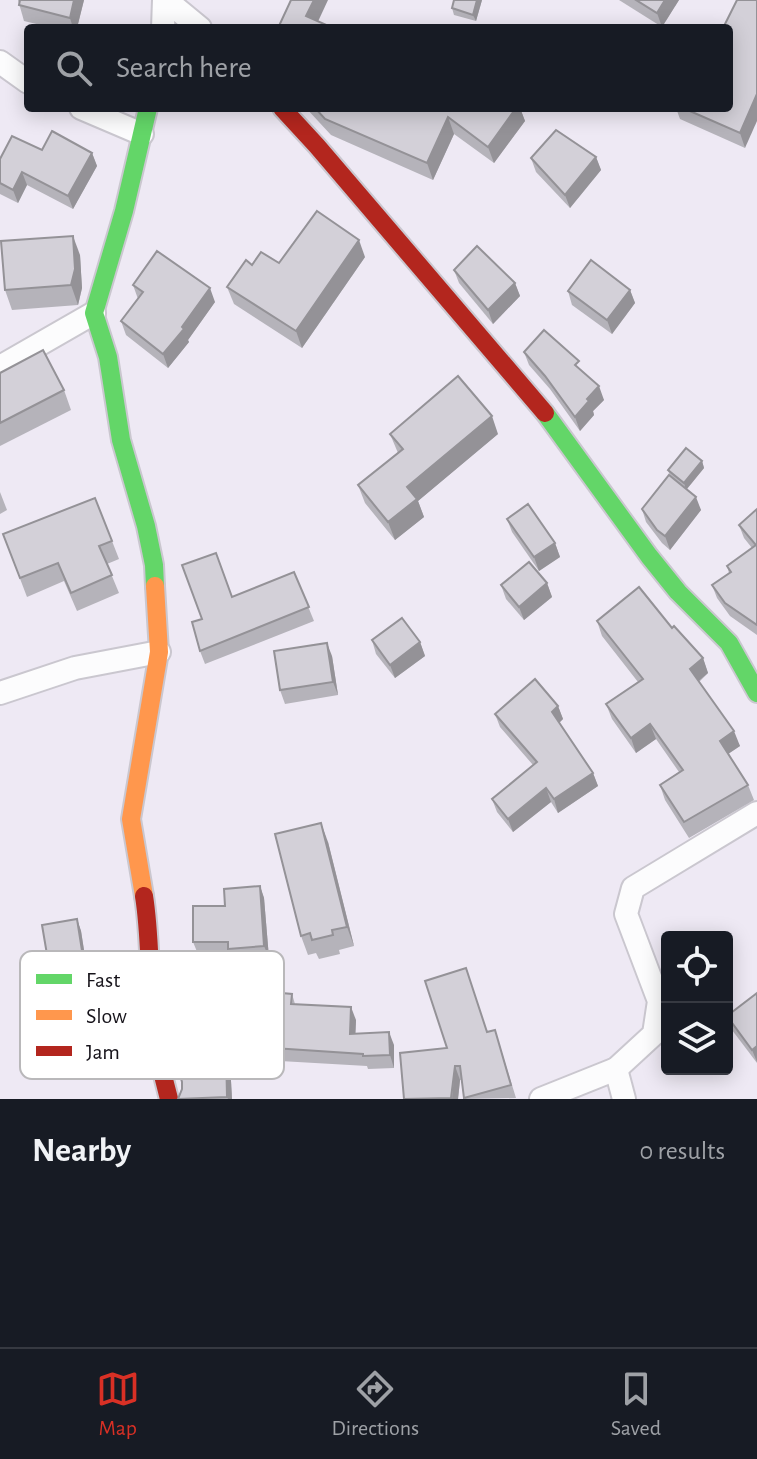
<!DOCTYPE html>
<html lang="en">
<head>
<meta charset="utf-8">
<style>
  body { margin:0; font-family:"Alegreya Sans",sans-serif; background:#242831; color:#f1f3f6 }
  .controls { position:absolute; right:24px; bottom:24px; display:grid; overflow:hidden; border-radius:8px; box-shadow:0 4px 20px #0003 }
  .controls button { width:72px; height:72px; display:grid; place-items:center; padding:0; border:0; border-bottom:2px solid #363941; background:#171b24; color:#f1f3f6; font:40px sans-serif }
  .list { margin:0; padding:0; list-style:none }
  h2 { display:flex; justify-content:space-between; align-items:center; height:104px; margin:0; padding:0 32px; font-size:34px }
  h2 small { font-size:26px; font-weight:400; color:#9ea1a6 }
  .icon { flex:none; width:44px; height:44px; fill:none; stroke:currentColor; stroke-width:2; stroke-linecap:round; stroke-linejoin:round }
  .map { position:relative; flex:none; width:757px; height:1099px; overflow:hidden }
  .search { position:absolute; background:#171b24; box-shadow:0 4px 20px #0003; left:24px; right:24px; top:24px; height:88px; display:flex; align-items:center; gap:20px; box-sizing:border-box; padding:0 28px; border-radius:8px; color:#9ea1a6; font-size:30px }
  .sheet { height:248px; background:#171b24 }
  nav { display:flex; justify-content:space-around; align-items:center; box-sizing:border-box; height:112px; border-top:2px solid #363941; background:#171b24; font-size:22px; color:#9ea1a6 }
  nav a { display:grid; justify-items:center; gap:4px }
  nav .on { color:#d93025 }
  .map>svg:first-child { display:block }
  .lines { fill:none; stroke-linecap:round; stroke-linejoin:round }
  .street-casing { stroke:#cac7cf; stroke-width:26 }
  .fast-casing { stroke:#cac7cf; stroke-width:22 }
  .slow-casing { stroke:#cac7cf; stroke-width:22 }
  .jam-casing { stroke:#cac7cf; stroke-width:22 }
  .street { stroke:#fcfcfd; stroke-width:22 }
  .fast { stroke:#63d668; stroke-width:18 }
  .slow { stroke:#ff974d; stroke-width:18 }
  .jam { stroke:#b3261e; stroke-width:18 }
  .wall { fill:#b5b3ba }
  .shaded-wall { fill:#949297 }
  .building { fill:#d3d0d8; stroke:#949297; stroke-width:2 }
  .key { fill:#fff; stroke:#b9b8ba; stroke-width:2 }
  .key-label { font-size:22px; fill:#16131a }
</style>
</head>
<body>
<div class="map">
<svg width="757" height="1099" viewBox="0 0 757 1099">
  <rect width="100%" height="100%" fill="#eee9f4"/>
  <g class="lines">
    <defs>
      <g id="street">
        <path d="M166 0 200 28"/>
        <path d="M163 28 164 0"/>
        <path d="M0 62 28 82"/>
        <path d="M81 108 142 134"/>
        <path d="M0 367 94 313"/>
        <path d="M0 693 75 668 159 652"/>
        <path d="M616 1069 624 1099"/>
        <path d="M541 1099 616 1069 654 1034 659 1001 626 914 633 888 757 813"/>
      </g>
      <g id="fast">
        <path d="M148 108 124 211 94 313 108 357 121 440 146 526 154 565 155 586"/>
        <path d="M545 413 649 556 678 592 729 643 757 693"/>
      </g>
      <path id="slow" d="M144 896 131 819 159 652 155 586"/>
      <g id="jam">
        <path d="M282 108 317 146 545 413"/>
        <path d="M144 896C149 927 149 958 151 989 153 1026 159 1063 169 1099"/>
      </g>
    </defs>
    <use href="#street" class="street-casing"/>
    <use href="#fast" class="fast-casing"/>
    <use href="#slow" class="slow-casing"/>
    <use href="#jam" class="jam-casing"/>
    <use href="#street" class="street"/>
    <use href="#fast" class="fast"/>
    <use href="#slow" class="slow"/>
    <use href="#jam" class="jam"/>
  </g>
  <g class="wall">
    <path d="M18 0H84L77 28H53L24 21Z"/>
    <path d="M482 0 476 21 454 15 452 8Z"/>
    <path d="M619 0H679L662 27Z"/>
    <path d="M729 28 745 148 680 119 676 108H729Z"/>
    <path d="M306 108H520L525 121 494 163 454 134 433 180 331 135Z"/>
    <path d="M42 150 92 153 97 166 73 209 27 185 18 203 0 194V159Z"/>
    <path d="M596 157 601 170 570 208 536 172 531 158Z"/>
    <path d="M80 255 82 288 78 305 12 310 5 290Z"/>
    <path d="M365 257 302 348 234 304 227 287 252 265Z"/>
    <path d="M454 270 515 283 520 296 493 324 459 283Z"/>
    <path d="M133 285 215 302 188 340 189 342 168 368 126 335 121 321 138 299Z"/>
    <path d="M630 290 635 303 612 334 572 305 568 291Z"/>
    <path d="M524 352 582 372 604 400 593 411 594 415 580 431 550 389 529 365Z"/>
    <path d="M0 373 64 390 71 410 0 446Z"/>
    <path d="M390 434H498L418 501 424 517 395 540 365 503 358 485 398 453Z"/>
    <path d="M702 461 704 468 687 489 701 510 670 550 662 543 646 522 642 509 670 476 668 470Z"/>
    <path d="M0 492 7 510 0 514Z"/>
    <path d="M757 509V635L730 616 717 598 712 585 729 573 727 566 752 548 744 538 739 525Z"/>
    <path d="M507 519 555 543 560 557 539 571 512 532Z"/>
    <path d="M3 534 112 541 119 559 107 564 119 593 77 611 64 581 27 597Z"/>
    <path d="M294 572 314 621 205 664 200 651 232 597Z"/>
    <path d="M547 583 552 597 524 620 506 599 501 585Z"/>
    <path d="M597 621 672 628 703 658 708 673 699 682 740 746 728 754 748 785 754 800 689 838 665 800 660 785 679 772 656 739 636 753 612 719 606 704 638 682 602 636Z"/>
    <path d="M372 640 420 642 425 656 395 678 376 654Z"/>
    <path d="M332 656 338 695 285 704 280 690Z"/>
    <path d="M558 706 563 719 559 723 593 773 598 786 558 813 551 802 513 832 497 812 492 799 533 765 500 727 495 714Z"/>
    <path d="M328 842 354 946 339 950 340 954 319 959 316 953 308 955 301 936Z"/>
    <path d="M260 886 264 898 269 958 233 961 230 954H198L193 942 225 906Z"/>
    <path d="M77 919 81 931 88 976H95L99 988 101 1028 49 1030 44 1019 51 978Z"/>
    <path d="M757 993V1063L732 1030 727 1016Z"/>
    <path d="M292 994 295 1004 356 1020 355 1034 394 1045V1068L368 1069 367 1066 247 1059 243 1046Z"/>
    <path d="M495 1030 516 1098 465 1099 462 1080H460L458 1099H404L447 1048Z"/>
    <path d="M230 1063 232 1099H178L182 1089V1082Z"/>
  </g>
  <g class="shaded-wall">
    <path d="M74 0H84L77 28H73L70 18Z"/>
    <path d="M314 0H328L315 28 306 16Z"/>
    <path d="M477 0H482L476 21 473 15Z"/>
    <path d="M665 0H679L662 27 657 13Z"/>
    <path d="M757 94V121L745 148 740 133Z"/>
    <path d="M516 108H520L525 121 494 163 488 147Z"/>
    <path d="M448 117 454 134 433 180 427 163Z"/>
    <path d="M92 153 97 166 73 209 68 196Z"/>
    <path d="M596 157 601 170 570 208 565 195Z"/>
    <path d="M22 172 27 185 18 203 13 190Z"/>
    <path d="M73 236 80 255 82 288 78 305 71 285Z"/>
    <path d="M359 240 365 257 302 348 296 331Z"/>
    <path d="M515 283 520 296 493 324 488 310Z"/>
    <path d="M210 288 215 302 188 340 189 342 168 368 163 354Z"/>
    <path d="M630 290 635 303 612 334 607 320Z"/>
    <path d="M599 386 604 400 593 411 594 415 580 431 575 417 587 399Z"/>
    <path d="M492 416 498 434 418 501 424 517 395 540 388 522 407 487Z"/>
    <path d="M702 461 704 468 686 490 684 483Z"/>
    <path d="M696 497 701 510 670 550 665 536Z"/>
    <path d="M555 543 560 557 539 571 534 557Z"/>
    <path d="M547 583 552 597 524 620 519 607Z"/>
    <path d="M420 642 425 656 395 678 390 665Z"/>
    <path d="M327 643 332 656 338 695 333 682Z"/>
    <path d="M703 658 708 673 695 684 690 669Z"/>
    <path d="M558 706 563 719 557 725 552 712Z"/>
    <path d="M650 724 656 739 636 753 631 738Z"/>
    <path d="M734 731 740 746 725 756 720 741Z"/>
    <path d="M593 773 598 786 558 813 554 799Z"/>
    <path d="M546 788 551 802 513 832 508 819Z"/>
    <path d="M321 823 328 842 354 946 347 927Z"/>
    <path d="M260 886 264 898 269 958 264 946Z"/>
    <path d="M77 919 81 931 90 988 86 976Z"/>
    <path d="M95 976 99 988 101 1028 97 1016Z"/>
    <path d="M351 1007 356 1020 355 1047 350 1034Z"/>
    <path d="M389 1032 394 1045V1068L390 1055Z"/>
    <path d="M757 1046V1062L752 1050Z"/>
    <path d="M226 1049 230 1063 232 1099H228L227 1097Z"/>
    <path d="M455 1066 460 1080 458 1099H452Z"/>
  </g>
  <g class="building">
    <path d="M20 0H74L70 18 19 5Z"/>
    <path d="M291 0H314L306 16 331 27 330 28H278Z"/>
    <path d="M454 0H477L473 15 452 8Z"/>
    <path d="M636 0H665L657 13Z"/>
    <path d="M737 0H757V94L740 133 683 108H729V28H723Z"/>
    <path d="M315 108H516L488 147 448 117 427 163 325 119Z"/>
    <path d="M556 130 596 157 565 195 531 158Z"/>
    <path d="M52 131 92 153 68 196 22 172 13 190 0 183V159L12 136 42 150Z"/>
    <path d="M317 211 359 240 296 331 227 287 246 260 252 265 261 252 279 263Z"/>
    <path d="M73 236 75 269 71 285 5 290 1 241Z"/>
    <path d="M477 246 515 283 488 310 454 270Z"/>
    <path d="M157 251 210 288 182 327 184 329 163 354 121 321 143 292 133 285Z"/>
    <path d="M591 260 630 290 607 320 568 291Z"/>
    <path d="M544 330 579 361 575 365 599 386 587 399 589 401 575 417 545 376 524 352Z"/>
    <path d="M43 350 64 390 0 423V373Z"/>
    <path d="M458 376 492 416 407 487 417 499 388 522 358 485 403 449 390 434Z"/>
    <path d="M686 448 702 461 684 483 668 470Z"/>
    <path d="M669 475 696 497 665 536 657 530 642 509Z"/>
    <path d="M95 498 112 541 99 546 112 575 71 593 58 563 20 578 3 534Z"/>
    <path d="M528 504 555 543 534 557 507 519Z"/>
    <path d="M757 509V625L725 603 712 585 731 572 727 566 756 545 739 525Z"/>
    <path d="M216 553 232 597 294 572 309 607 200 651 192 622 202 619 182 565Z"/>
    <path d="M529 562 547 583 519 607 501 585Z"/>
    <path d="M639 587 672 628 674 626 703 658 690 669 734 731 720 741 748 785 684 822 660 785 683 770 650 724 631 738 606 704 643 679 597 621Z"/>
    <path d="M402 618 420 642 390 665 372 640Z"/>
    <path d="M327 643 333 682 280 690 274 651Z"/>
    <path d="M535 679 558 706 552 712 593 773 554 799 546 788 508 819 492 799 537 762 495 714Z"/>
    <path d="M321 823 347 927 332 930 333 935 312 940 310 933 301 936 275 834Z"/>
    <path d="M260 886 264 946 228 949V942H193V906H225L224 889Z"/>
    <path d="M77 919 86 976H95L97 1016 44 1019 43 978H51L42 925Z"/>
    <path d="M466 968 487 1032 495 1030 511 1085 464 1098 460 1066H455L451 1098 404 1099 400 1053 447 1048 425 981Z"/>
    <path d="M248 990 292 994 291 1004 351 1007 350 1034 389 1032 390 1055 363 1056V1054L243 1046Z"/>
    <path d="M757 993V1046L752 1050 727 1016Z"/>
    <path d="M226 1049 227 1097 178 1099 182 1089V1082L176 1061V1052Z"/>
  </g>
  <rect x="20" y="951" width="264" height="128" rx="12" class="key"/>
  <rect x="36" y="974" width="36" height="10" fill="#63d668"/>
  <rect x="36" y="1010" width="36" height="10" fill="#ff974d"/>
  <rect x="36" y="1046" width="36" height="10" fill="#b3261e"/>
  <g class="key-label">
    <text x="86" y="987">Fast</text>
    <text x="86" y="1023">Slow</text>
    <text x="86" y="1059">Jam</text>
  </g>
</svg>
<div class="controls">
<button><svg class="icon" aria-label="locate" viewBox="0 0 24 24"><circle cx="12" cy="12" r="6"/><path d="M12 2v4M12 18v4M2 12h4M18 12h4"/></svg></button>
<button><svg class="icon" aria-label="layers" viewBox="0 0 24 24"><path d="M12 4l9 5-9 5-9-5zM3 14l9 5 9-5"/></svg></button>
</div>
<div class="search"><svg class="icon" aria-label="search" viewBox="0 0 24 24"><circle cx="10" cy="10" r="6"/><path d="M15 15l6 6"/></svg>Search here</div>
</div>
<section class="sheet">
<h2>Nearby<small>0 results</small></h2>
<ul class="list">
</ul>
</section>
<nav>
<a class="on"><svg class="icon" aria-label="map" viewBox="0 0 24 24"><path d="M3 6l6-2 6 2 6-2v14l-6 2-6-2-6 2zM9 4v14M15 6v14"/></svg>Map</a>
<a><svg class="icon" aria-label="directions" viewBox="0 0 24 24"><path d="M12 3l9 9-9 9-9-9zM9 14v-3h6M13 9l2 2-2 2"/></svg>Directions</a>
<a><svg class="icon" aria-label="saved" viewBox="0 0 24 24"><path d="M7 4h10v16l-5-4-5 4z"/></svg>Saved</a>
</nav>
</body>
</html>
